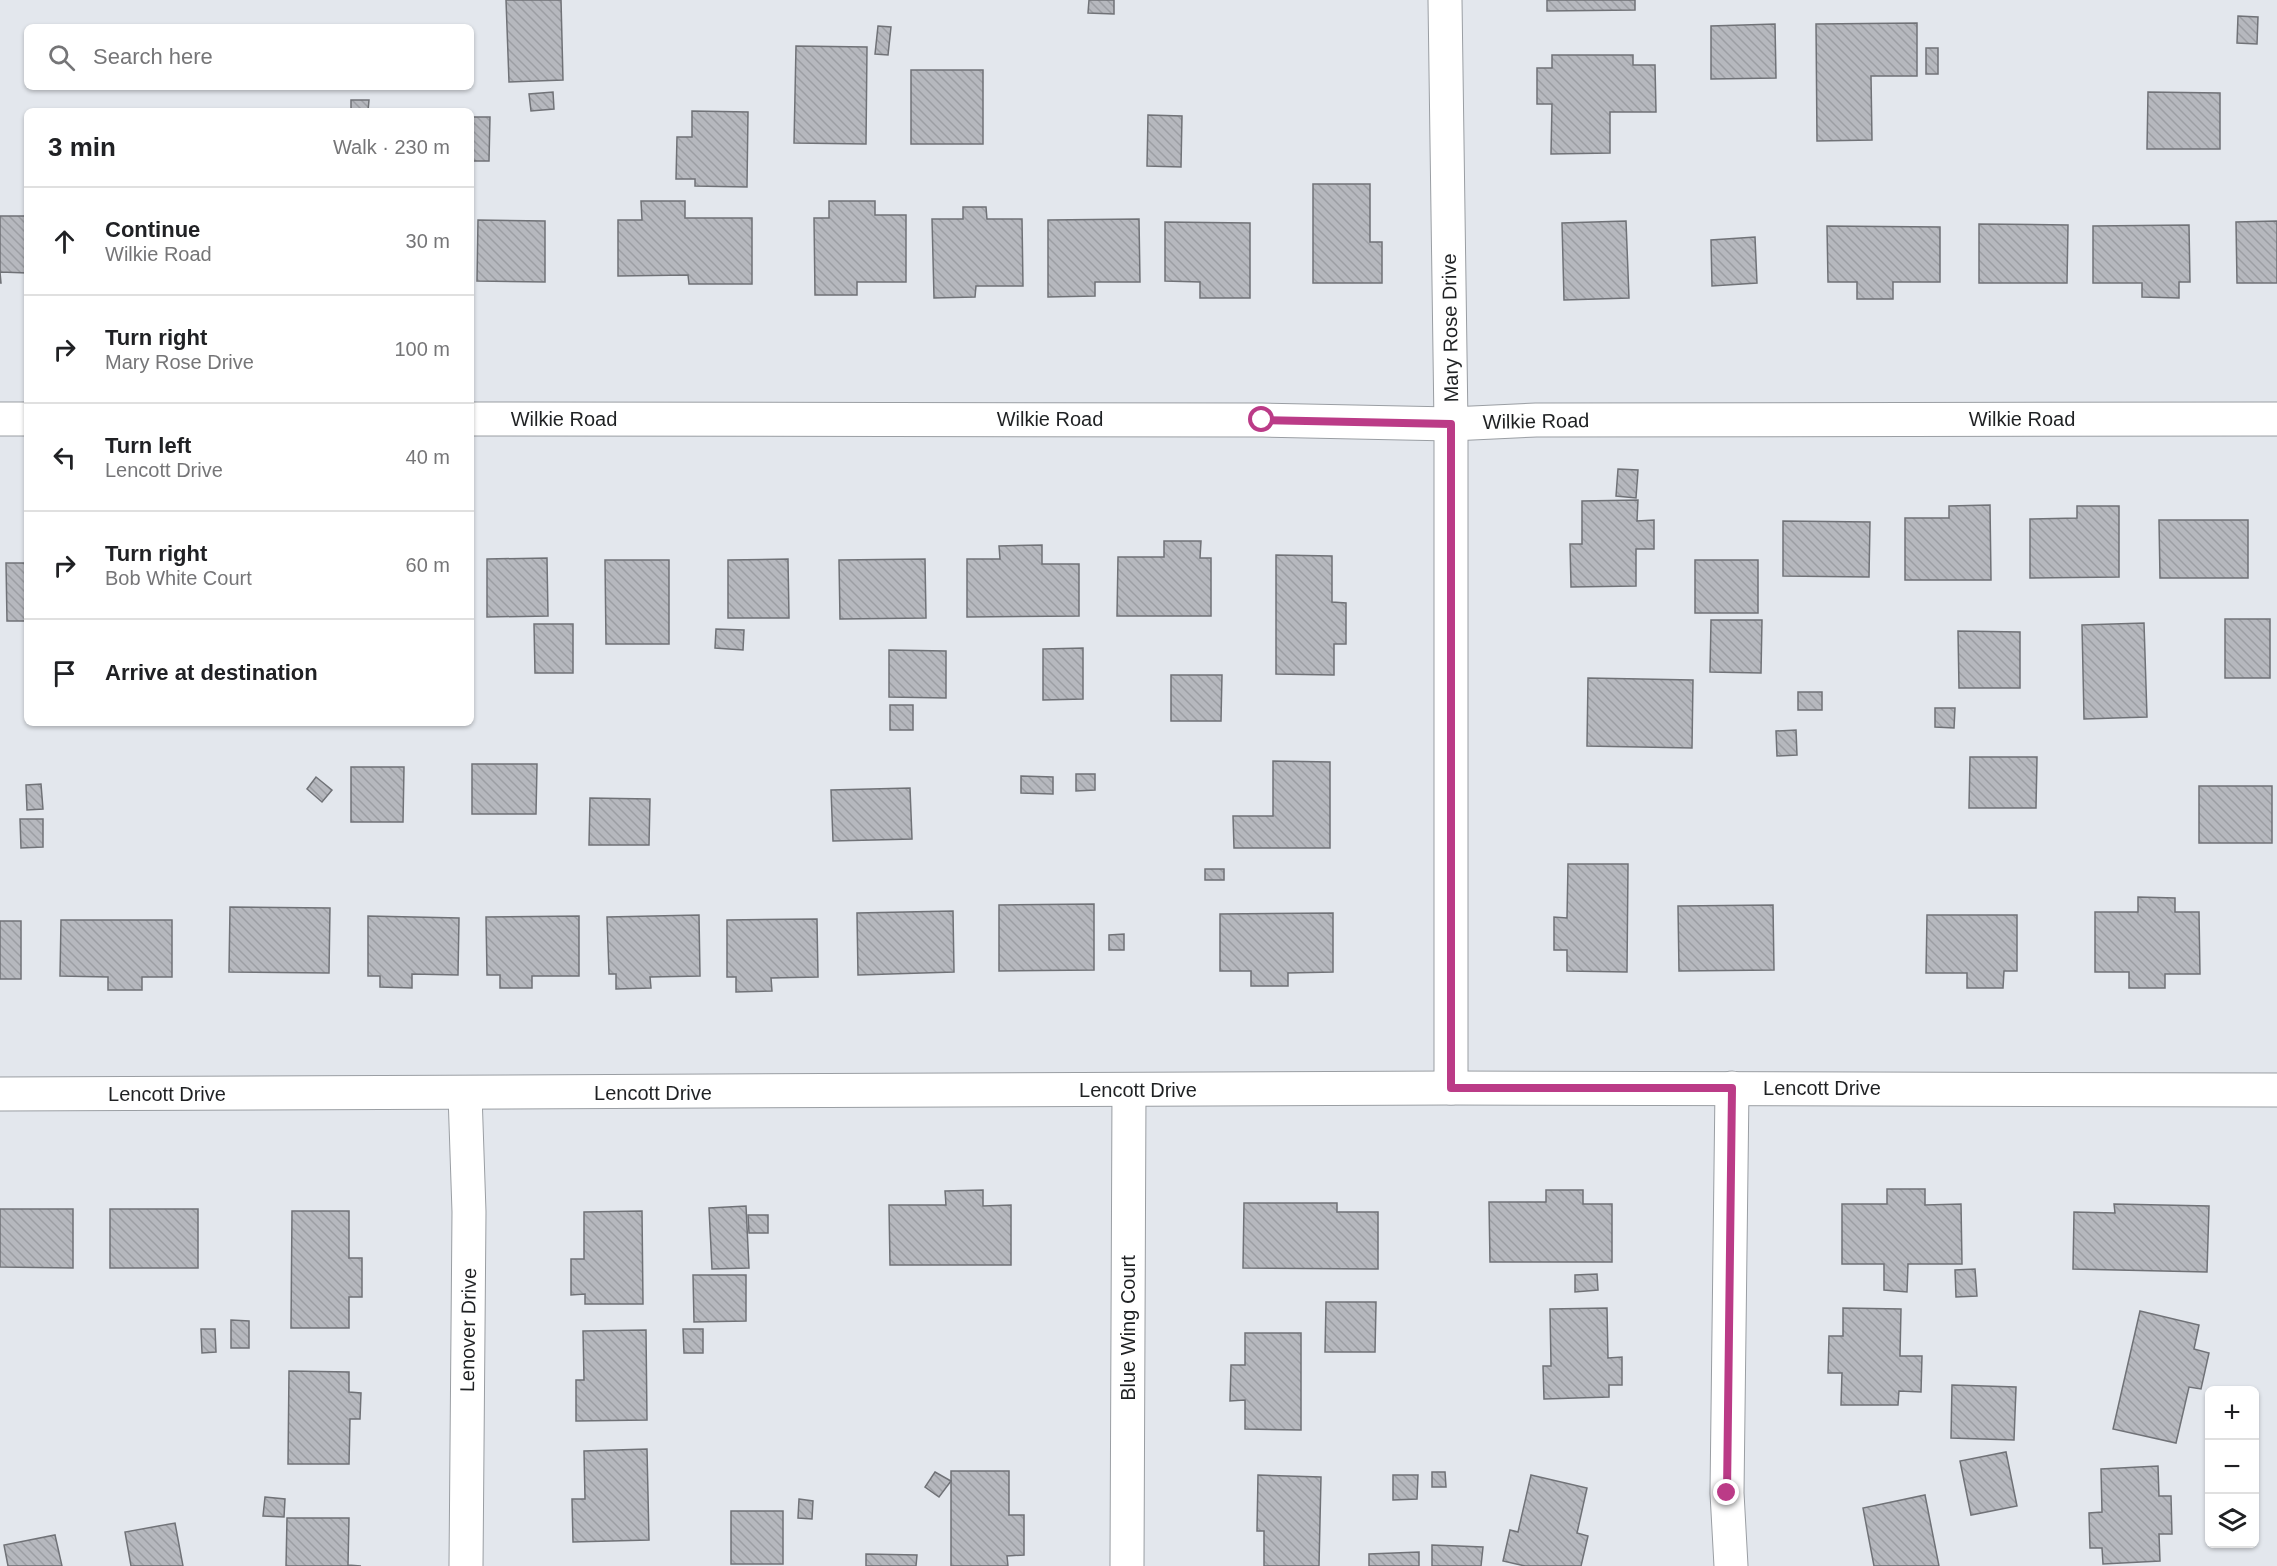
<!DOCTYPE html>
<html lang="en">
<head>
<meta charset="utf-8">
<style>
  body { margin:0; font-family:Arial,sans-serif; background:#f6f6f6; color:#202124 }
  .controls { position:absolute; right:18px; bottom:18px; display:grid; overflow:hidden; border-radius:9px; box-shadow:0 2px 4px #0004 }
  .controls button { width:54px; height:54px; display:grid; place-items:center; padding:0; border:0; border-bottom:2px solid #e0e0e0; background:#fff; color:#202124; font:30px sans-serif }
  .stop { position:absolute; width:18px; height:18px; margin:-14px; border:4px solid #bb3b87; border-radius:50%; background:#fff }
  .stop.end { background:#bb3b87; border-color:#fff; box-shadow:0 2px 6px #0008 }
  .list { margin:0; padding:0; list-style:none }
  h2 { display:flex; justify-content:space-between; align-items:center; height:78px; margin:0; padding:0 24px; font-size:26px }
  h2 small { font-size:20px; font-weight:400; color:#757577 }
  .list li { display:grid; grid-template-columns:39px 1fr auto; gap:18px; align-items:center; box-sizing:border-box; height:108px; padding:0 24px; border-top:2px solid #e0e0e0 }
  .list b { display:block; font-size:22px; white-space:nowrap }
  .list p { margin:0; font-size:20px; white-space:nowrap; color:#757577 }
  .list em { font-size:20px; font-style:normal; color:#757577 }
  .icon { flex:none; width:33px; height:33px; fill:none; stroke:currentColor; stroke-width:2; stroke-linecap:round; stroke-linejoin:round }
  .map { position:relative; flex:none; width:2277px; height:1566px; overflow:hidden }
  .search { position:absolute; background:#fff; box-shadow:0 2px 4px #0004; left:24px; top:24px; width:450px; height:66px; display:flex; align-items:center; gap:15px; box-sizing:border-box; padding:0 21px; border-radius:9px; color:#757577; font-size:22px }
  .panel { position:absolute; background:#fff; box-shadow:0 2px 4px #0004; left:24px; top:108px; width:450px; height:618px; border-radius:9px }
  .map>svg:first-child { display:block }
  .building { fill:url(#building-back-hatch); stroke:#707277; stroke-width:1.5 }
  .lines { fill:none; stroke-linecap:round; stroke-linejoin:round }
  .minor-casing { stroke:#9a9ea3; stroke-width:35 }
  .minor { stroke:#fff; stroke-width:33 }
  .route { stroke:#bb3b87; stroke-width:8 }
  .labels { text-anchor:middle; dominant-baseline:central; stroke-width:4.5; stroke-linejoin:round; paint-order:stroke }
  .street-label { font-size:20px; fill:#1f2123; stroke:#fff }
</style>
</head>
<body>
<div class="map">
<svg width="2277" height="1566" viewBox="0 0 2277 1566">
  <defs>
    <pattern id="building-back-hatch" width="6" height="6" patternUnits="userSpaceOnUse" patternTransform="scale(1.5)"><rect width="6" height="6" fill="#b6b8be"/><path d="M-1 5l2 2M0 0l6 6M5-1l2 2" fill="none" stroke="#9c9ea3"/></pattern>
  </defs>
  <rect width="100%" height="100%" fill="#e3e7ed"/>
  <g class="building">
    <path d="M506 0H561L563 80 509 82Z"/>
    <path d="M1089 0H1114V14L1088 13Z"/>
    <path d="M1547 0H1635V10L1547 11Z"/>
    <path d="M2238 16 2258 17 2257 44 2237 43Z"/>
    <path d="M1917 23V76H1871L1872 140 1817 141 1816 24Z"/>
    <path d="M1775 24 1776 78 1711 79V26Z"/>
    <path d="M878 26 891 27 888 55 875 54Z"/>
    <path d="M796 46 867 47 866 144 794 143Z"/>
    <rect x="1926" y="48" width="12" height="26"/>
    <path d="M1552 55H1633V65H1655L1656 112H1610V153L1551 154 1552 104H1537V68H1552Z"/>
    <rect x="911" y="70" width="72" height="74"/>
    <path d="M553 92 554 109 531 111 529 94Z"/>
    <path d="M2148 92 2220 93V149H2147Z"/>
    <path d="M351 100H369L368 111H351Z"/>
    <path d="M692 111 748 112 747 187 695 186V179H676L677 137H692Z"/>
    <path d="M1148 115 1182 116 1181 167 1147 166Z"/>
    <path d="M471 117H490L489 161H471Z"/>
    <path d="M1313 184H1370V242H1382V283H1313Z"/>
    <path d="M641 201H685V218H752V284H689L688 275 618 276V220H642Z"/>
    <path d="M829 201H875V215H906V282H857V295H815L814 218H829Z"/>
    <path d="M963 207H986L987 219H1022L1023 286H976L975 297 934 298 932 219H963Z"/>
    <path d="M0 216H27V273L0 272 1 283H0Z"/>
    <path d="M1139 219 1140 282H1095V296L1048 297V220Z"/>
    <path d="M478 220 545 221V282L477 281Z"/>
    <path d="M1626 221 1629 298 1564 300 1562 223Z"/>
    <path d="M2277 221V283H2237L2236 222Z"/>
    <path d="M1165 222 1250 223V298H1200V282L1165 281Z"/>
    <path d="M1979 224 2068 225 2067 283H1979Z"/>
    <path d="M2189 225 2190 282H2179V298L2142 297V283H2093V226Z"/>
    <path d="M1827 226 1940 227V282H1893V299H1857V282H1828Z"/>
    <path d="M1755 237 1757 283 1712 286 1711 240Z"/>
    <path d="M1618 469 1638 470 1636 498 1616 496Z"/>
    <path d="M1638 500 1637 521 1654 520V549H1636V586L1571 587 1570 544H1582V501Z"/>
    <path d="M1990 505 1991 580H1905V518H1949V506Z"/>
    <path d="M2077 506H2119V577L2030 578V519L2077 518Z"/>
    <path d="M2159 520H2248V578H2160Z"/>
    <path d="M1783 521 1870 522 1869 577 1783 576Z"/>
    <path d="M1164 541H1201L1200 558H1211V616H1117L1118 557H1164Z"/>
    <path d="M1042 545V564H1079V616L967 617V559H1000L999 546Z"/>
    <path d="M1276 555 1332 556V602L1346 603V644H1334V675L1276 674Z"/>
    <path d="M547 558 548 616 487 617V559Z"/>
    <path d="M788 559 789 618H728V560Z"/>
    <path d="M925 559 926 618 840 619 839 560Z"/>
    <path d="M605 560H669V644H606Z"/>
    <rect x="1695" y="560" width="63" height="53"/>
    <path d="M6 563H27V621H7Z"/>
    <rect x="2225" y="619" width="45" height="59"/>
    <path d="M1711 620H1762L1761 673 1710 672Z"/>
    <path d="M2144 623 2147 717 2084 719 2082 625Z"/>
    <path d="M534 624H573V673H535Z"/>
    <path d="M716 629 744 630 743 650 715 648Z"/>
    <path d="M1958 631 2020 632V688H1959Z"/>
    <path d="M1083 648V699L1043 700V649Z"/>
    <path d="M889 650 946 651V698L889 697Z"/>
    <path d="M1171 675H1222L1221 721H1171Z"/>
    <path d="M1588 678 1693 680 1692 748 1587 746Z"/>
    <rect x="1798" y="692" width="24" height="18"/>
    <rect x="890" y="705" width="23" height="25"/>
    <path d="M1935 708H1955L1954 728 1935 727Z"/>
    <path d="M1796 730 1797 755 1777 756 1776 731Z"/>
    <path d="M1970 757H2037L2036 808H1969Z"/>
    <path d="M1273 761 1330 762V848H1234L1233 816H1273Z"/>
    <path d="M472 764H537L536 814H472Z"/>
    <path d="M351 767H404L403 822H351Z"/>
    <path d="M1076 774H1095V790L1076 791Z"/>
    <path d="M1021 776 1053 777V794L1021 793Z"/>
    <path d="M316 777 332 790 322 802 307 789Z"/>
    <path d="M41 784 43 809 27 810 26 785Z"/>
    <rect x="2199" y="786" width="73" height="57"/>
    <path d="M910 788 912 839 833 841 831 790Z"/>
    <path d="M590 798 650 799 649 845H589Z"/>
    <path d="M20 819H43V847L21 848Z"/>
    <path d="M1568 864H1628L1627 972 1567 971V950H1554V917L1567 918Z"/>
    <rect x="1205" y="869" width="19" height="11"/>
    <path d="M2138 897 2175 898V912H2199L2200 974H2165V988H2129V972H2095V912H2138Z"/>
    <path d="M1094 904V970L999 971V905Z"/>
    <path d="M1773 905 1774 970 1679 971 1678 906Z"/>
    <path d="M230 907 330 908 329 973 229 972Z"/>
    <path d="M953 911 954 972 858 975 857 913Z"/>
    <path d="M1333 913V972L1288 973V986H1251V971H1220V914Z"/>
    <path d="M699 915 700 976 650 977 651 988 616 989V974H609L607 917Z"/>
    <path d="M1927 915H2017V971H2004L2003 988H1967V973H1926Z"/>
    <path d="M368 916 459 918 458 975 412 974V988L380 987V976H368Z"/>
    <path d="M579 916V976H532V988H500V975H487L486 917Z"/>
    <path d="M817 919 818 977 771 978 772 991 736 992V977H727V920Z"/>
    <path d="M61 920H172V977H142V990H108V977L60 976Z"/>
    <rect x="0" y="921" width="21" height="58"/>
    <path d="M1124 934V950H1109V935Z"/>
    <path d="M1887 1189H1925V1205L1961 1204 1962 1264H1908L1907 1292 1884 1290V1264H1842V1204H1887Z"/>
    <path d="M983 1190V1206L1011 1205V1265H890L889 1205H946L945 1191Z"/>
    <path d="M1546 1190H1583V1204H1612V1262H1490L1489 1202H1546Z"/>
    <path d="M1244 1203H1337V1212H1378V1269L1243 1268Z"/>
    <path d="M2114 1204 2209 1206 2207 1272 2073 1269 2074 1212 2115 1213Z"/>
    <path d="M746 1206 749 1268 712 1269 709 1208Z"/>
    <path d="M0 1209H73V1268L0 1267Z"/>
    <rect x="110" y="1209" width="88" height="59"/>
    <path d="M292 1211H349V1258H362V1297H349V1328H291Z"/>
    <path d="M642 1211 643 1304H585V1294L571 1295V1259H584V1212Z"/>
    <path d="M748 1215H768V1233H749Z"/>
    <path d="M1975 1269 1977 1296 1956 1297 1955 1270Z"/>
    <path d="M1597 1274 1598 1290 1575 1292V1275Z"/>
    <path d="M693 1275H746V1321L694 1322Z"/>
    <path d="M1326 1302H1376L1375 1352H1325Z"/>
    <path d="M1607 1308 1608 1358 1622 1357V1385H1609V1397L1544 1399 1543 1366H1551L1550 1309Z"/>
    <path d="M1843 1308 1901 1309 1900 1356H1922L1921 1392 1899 1391 1898 1405H1841L1842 1373H1828L1829 1336H1843Z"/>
    <path d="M2140 1311 2199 1325 2194 1349 2209 1353 2201 1389 2189 1387 2176 1443 2113 1429Z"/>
    <path d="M231 1320 249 1321V1348H231Z"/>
    <path d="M201 1329H215L216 1352 202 1353Z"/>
    <path d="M683 1329H703V1353H684Z"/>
    <path d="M646 1330 647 1420 576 1421V1380H584L583 1331Z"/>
    <path d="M1245 1333H1301V1430L1245 1429V1400L1230 1401 1231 1365H1245Z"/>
    <path d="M289 1371 349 1372V1392L361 1393 360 1419H350L349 1464H288Z"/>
    <path d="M1952 1385 2016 1387 2014 1440 1951 1438Z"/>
    <path d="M647 1449 649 1540 573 1542 572 1499H585L584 1451Z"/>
    <path d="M2006 1452 2017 1506 1971 1515 1960 1461Z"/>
    <path d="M2158 1466 2159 1496H2171L2172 1534H2159L2160 1561 2103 1564 2102 1548H2090L2089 1513 2102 1512 2101 1469Z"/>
    <path d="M951 1471H1009V1515H1024V1555L1007 1556 1008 1566H951Z"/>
    <path d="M935 1472 951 1481 939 1497 925 1487Z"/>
    <path d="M1432 1472H1445L1446 1487H1432Z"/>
    <path d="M1258 1475 1321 1477 1319 1566H1264V1531H1257Z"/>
    <path d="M1393 1475H1418L1417 1499 1393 1500Z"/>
    <path d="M1531 1475 1587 1488 1577 1533 1588 1536 1581 1566H1525L1503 1561 1510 1530 1518 1532Z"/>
    <path d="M1925 1495 1939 1566H1874L1863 1508Z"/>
    <path d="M265 1497 285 1499 284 1517 263 1516Z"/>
    <path d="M799 1499 813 1501 812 1519 798 1518Z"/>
    <rect x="731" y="1511" width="52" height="53"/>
    <path d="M287 1518H349L348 1565 361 1566H286Z"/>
    <path d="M175 1523 183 1566H131L125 1532Z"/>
    <path d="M55 1535 62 1566H8L4 1545Z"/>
    <path d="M1432 1545 1483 1547 1481 1566H1432Z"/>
    <path d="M1419 1552V1566H1369V1554Z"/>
    <path d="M866 1554 917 1555 916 1566H866Z"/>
  </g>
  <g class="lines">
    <defs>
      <g id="minor">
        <path d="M1445 0 1451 424V1088"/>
        <path d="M0 419H27"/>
        <path d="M471 419 1262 420 1451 424 1536 420 2277 419"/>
        <path d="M0 1094 1451 1088 2277 1090"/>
        <path d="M465 1094 469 1212 466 1566"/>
        <path d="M1127 1566 1129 1090"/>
        <path d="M1731 1566 1727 1493 1732 1088"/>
      </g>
    </defs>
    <use href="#minor" class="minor-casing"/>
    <use href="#minor" class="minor"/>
  </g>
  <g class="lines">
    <path class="route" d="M1262 420 1451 424V1088H1732L1727 1493"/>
  </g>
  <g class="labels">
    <g class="street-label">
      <text transform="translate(1450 328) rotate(-91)">Mary Rose Drive</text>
      <text x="564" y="419">Wilkie Road</text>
      <text x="1050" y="419">Wilkie Road</text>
      <text x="2022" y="419">Wilkie Road</text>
      <text transform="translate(1536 421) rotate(-1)">Wilkie Road</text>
      <text x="1822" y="1088">Lencott Drive</text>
      <text x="1138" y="1090">Lencott Drive</text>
      <text x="653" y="1093">Lencott Drive</text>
      <text x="167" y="1094">Lencott Drive</text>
      <text transform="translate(1128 1328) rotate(-90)">Blue Wing Court</text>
      <text transform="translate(468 1330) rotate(-89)">Lenover Drive</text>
    </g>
  </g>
</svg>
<div class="controls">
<button>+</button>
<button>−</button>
<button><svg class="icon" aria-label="layers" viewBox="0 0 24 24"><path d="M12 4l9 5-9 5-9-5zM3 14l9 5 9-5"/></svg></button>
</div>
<div class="stop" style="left:1262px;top:420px"></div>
<div class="stop end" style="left:1727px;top:1493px"></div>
<div class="search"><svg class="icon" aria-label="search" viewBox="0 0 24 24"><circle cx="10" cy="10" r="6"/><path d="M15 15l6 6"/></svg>Search here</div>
<section class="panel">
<h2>3 min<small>Walk · 230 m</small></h2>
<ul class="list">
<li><svg class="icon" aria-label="ahead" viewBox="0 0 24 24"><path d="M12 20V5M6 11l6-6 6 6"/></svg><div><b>Continue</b><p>Wilkie Road</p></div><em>30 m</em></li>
<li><svg class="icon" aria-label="right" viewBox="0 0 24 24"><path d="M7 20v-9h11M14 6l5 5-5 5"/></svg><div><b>Turn right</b><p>Mary Rose Drive</p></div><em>100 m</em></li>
<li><svg class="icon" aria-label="left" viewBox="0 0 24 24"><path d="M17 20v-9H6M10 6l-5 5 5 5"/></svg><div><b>Turn left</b><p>Lencott Drive</p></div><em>40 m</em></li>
<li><svg class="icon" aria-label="right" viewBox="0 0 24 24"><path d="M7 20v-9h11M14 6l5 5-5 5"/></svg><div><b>Turn right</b><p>Bob White Court</p></div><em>60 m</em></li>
<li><svg class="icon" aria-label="arrive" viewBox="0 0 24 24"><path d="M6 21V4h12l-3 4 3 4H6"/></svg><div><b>Arrive at destination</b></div></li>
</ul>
</section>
</div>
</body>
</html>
